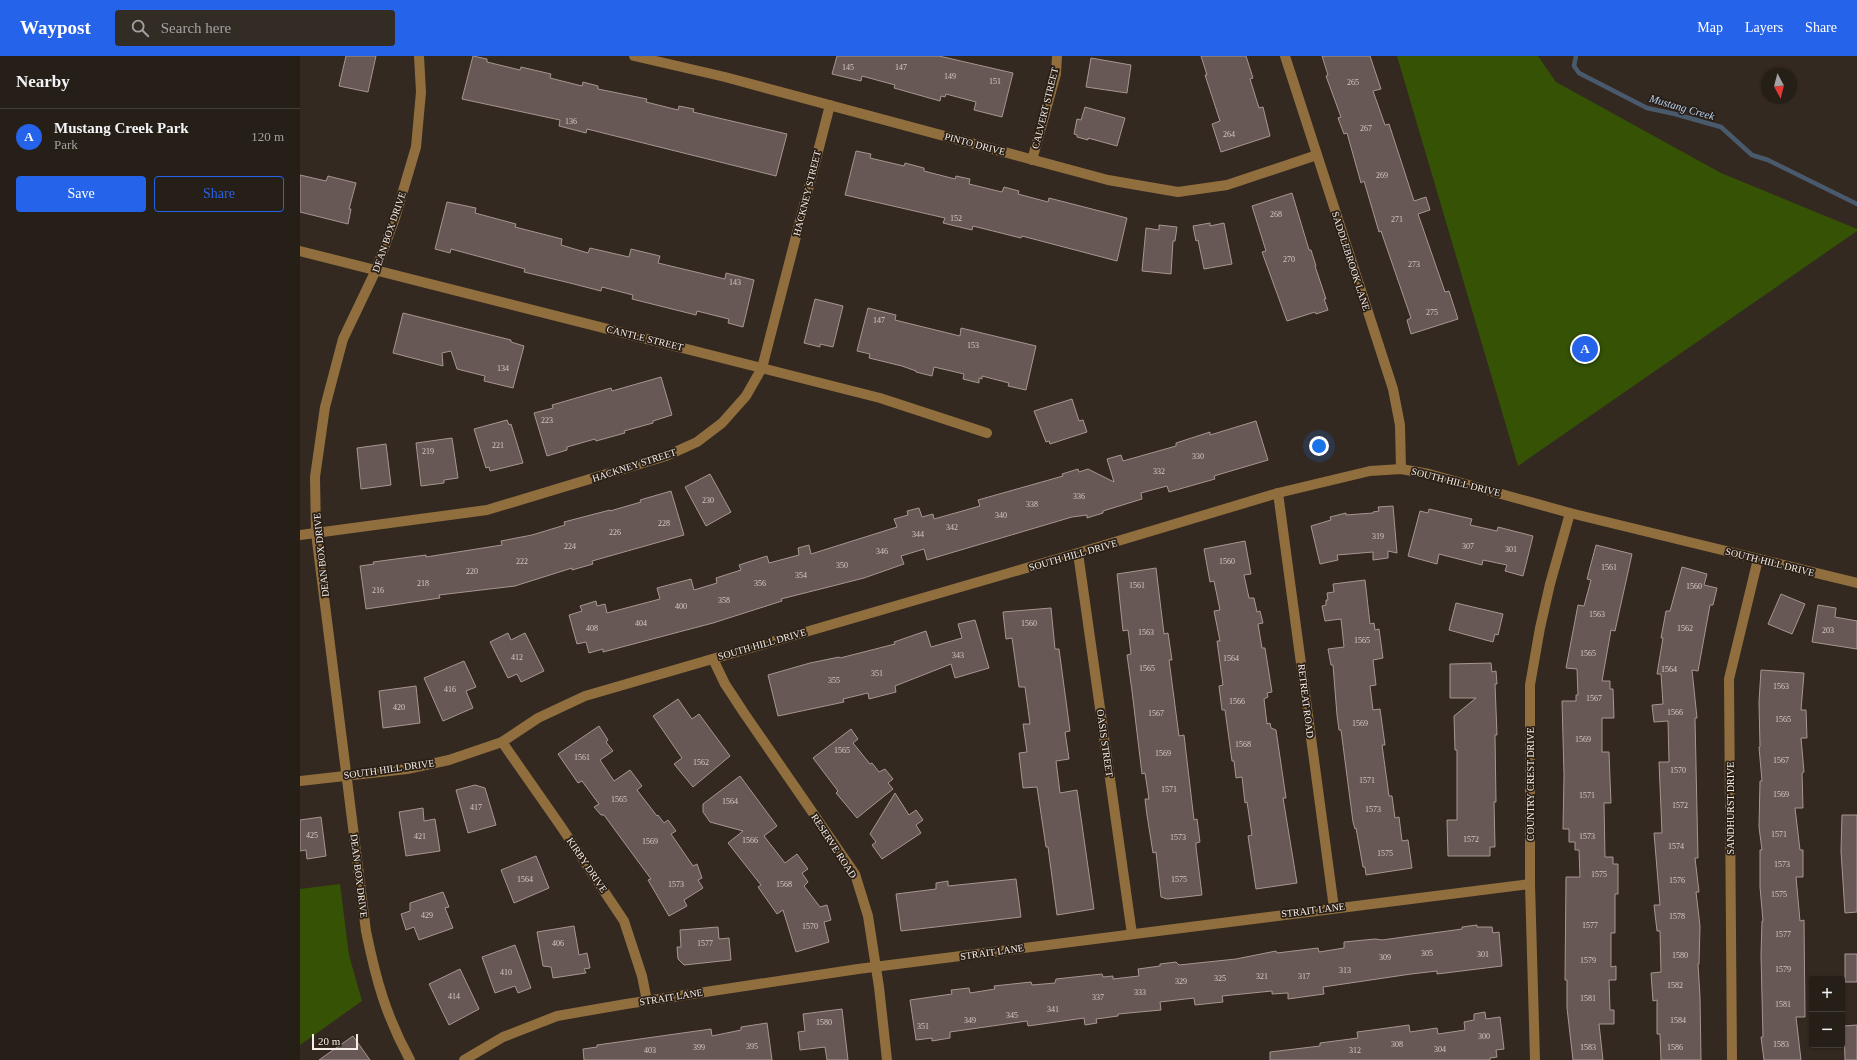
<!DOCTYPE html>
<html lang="en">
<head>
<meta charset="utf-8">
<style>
  body { margin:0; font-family:Georgia,serif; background:#322c25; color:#f1f3f6 }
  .controls { position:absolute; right:12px; bottom:12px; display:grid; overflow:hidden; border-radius:4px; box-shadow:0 1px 3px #0004 }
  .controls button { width:36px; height:36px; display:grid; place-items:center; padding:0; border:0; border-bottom:1px solid #423d37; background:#261f18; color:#f1f3f6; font:20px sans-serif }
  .compass { position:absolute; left:1461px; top:12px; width:36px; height:36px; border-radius:50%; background:#261f18; box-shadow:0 1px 3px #0004; rotate:173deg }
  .scale { position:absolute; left:12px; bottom:10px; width:46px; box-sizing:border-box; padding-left:4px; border:2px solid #f5eee8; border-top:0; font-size:11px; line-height:14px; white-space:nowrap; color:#f5eee8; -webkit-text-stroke:3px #291f16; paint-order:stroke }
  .you { position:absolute; left:1019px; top:390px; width:14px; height:14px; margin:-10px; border:3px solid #fff; border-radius:50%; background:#1a73e8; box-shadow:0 0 0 6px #1a73e833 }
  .badge { display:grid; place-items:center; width:26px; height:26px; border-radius:50%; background:#2563eb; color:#fff; font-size:13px; font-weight:700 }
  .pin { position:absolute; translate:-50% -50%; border:2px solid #fff; box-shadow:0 1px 4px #0006 }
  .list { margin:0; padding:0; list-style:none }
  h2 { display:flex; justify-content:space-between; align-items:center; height:52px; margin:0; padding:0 16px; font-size:17px }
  h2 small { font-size:13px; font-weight:400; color:#a4a2a2 }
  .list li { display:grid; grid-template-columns:26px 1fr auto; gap:12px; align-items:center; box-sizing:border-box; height:56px; padding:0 16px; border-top:1px solid #423d37 }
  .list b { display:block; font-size:15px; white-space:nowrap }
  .list p { margin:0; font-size:13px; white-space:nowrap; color:#a4a2a2 }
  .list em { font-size:13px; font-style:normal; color:#a4a2a2 }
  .actions { display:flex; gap:8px; padding:12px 16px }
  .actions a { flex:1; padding:9px 0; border:1px solid #2563eb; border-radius:4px; text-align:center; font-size:14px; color:#2563eb }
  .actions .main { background:#2563eb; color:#fff }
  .icon { flex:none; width:22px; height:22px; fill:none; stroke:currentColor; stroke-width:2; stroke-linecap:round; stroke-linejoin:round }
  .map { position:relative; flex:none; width:1557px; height:1004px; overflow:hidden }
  header { display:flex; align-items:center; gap:24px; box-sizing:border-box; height:56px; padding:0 20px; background:#2563eb; color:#fff }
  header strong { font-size:19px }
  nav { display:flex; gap:22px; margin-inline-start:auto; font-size:14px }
  .search { width:280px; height:36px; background:#322c25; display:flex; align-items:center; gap:10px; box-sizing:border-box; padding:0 14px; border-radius:4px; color:#a4a2a2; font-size:15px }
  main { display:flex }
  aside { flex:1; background:#261f18 }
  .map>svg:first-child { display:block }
  .green { fill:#355205 }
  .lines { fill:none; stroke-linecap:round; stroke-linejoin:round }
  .stream { stroke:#4a5a6d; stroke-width:4.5 }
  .building { fill:#685855; stroke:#a79591 }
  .minor { stroke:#906e3e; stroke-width:10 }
  .labels { text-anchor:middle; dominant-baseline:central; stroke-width:3.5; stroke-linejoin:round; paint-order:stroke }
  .number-label { font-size:8px; fill:#d2c8c3 }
  .street-label { font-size:10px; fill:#f5eee8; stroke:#291f16 }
  .water-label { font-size:11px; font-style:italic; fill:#b7d5f7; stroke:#291f16 }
</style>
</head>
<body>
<header>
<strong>Waypost</strong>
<div class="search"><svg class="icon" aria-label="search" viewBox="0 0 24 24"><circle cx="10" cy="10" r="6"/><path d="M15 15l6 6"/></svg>Search here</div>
<nav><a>Map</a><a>Layers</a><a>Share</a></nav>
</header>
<main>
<aside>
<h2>Nearby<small></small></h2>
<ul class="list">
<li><span class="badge">A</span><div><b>Mustang Creek Park</b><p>Park</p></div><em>120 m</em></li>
</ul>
<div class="actions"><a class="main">Save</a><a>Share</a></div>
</aside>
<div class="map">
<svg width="1557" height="1004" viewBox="0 0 1557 1004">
  <rect width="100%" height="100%" fill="#332920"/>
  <g class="green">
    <path d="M1097 0H1238L1256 26 1421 117 1557 173V175L1218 410Z"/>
    <path d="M40 828 49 899 62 945 0 989V833Z"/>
  </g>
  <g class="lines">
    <path class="stream" d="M1276 0 1274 10 1279 17 1347 52 1375 58 1421 71 1452 99 1468 104 1557 148"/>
  </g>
  <g class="building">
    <path d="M46 0H76L68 36 39 30Z"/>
    <path d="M173 0 187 3V6L220 14 221 11 251 18 250 22 282 30 283 26 298 30V33L347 43 346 46 378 54 379 50 394 53 393 56 487 78 476 120 287 73 286 77 267 72 259 70 260 64 162 43Z"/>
    <path d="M537 0H639L713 17 702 61 674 54 676 46 646 38 645 41 641 40 640 45 594 32 595 29 562 20 561 25 532 18Z"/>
    <path d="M901 0H946L953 22 950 23 959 52 963 51 970 80 921 96 912 68 920 65 905 19H907Z"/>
    <path d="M1022 0H1070L1081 33 1073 35 1085 69 1089 68 1114 145 1126 141 1130 154 1118 158 1145 236 1149 235 1158 263 1111 278 1107 264 1111 262 1081 175 1079 176 1064 125 1061 127 1047 77 1044 78 1038 62 1041 61 1026 20 1028 19Z"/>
    <path d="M791 2 831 9 827 37 786 31Z"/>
    <path d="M785 51 825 62 817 90 788 82V84L777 81V79L774 78 777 63 781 64Z"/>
    <path d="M556 95 571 98 570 102 604 110 605 107 624 112V115L655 123 656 120 670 123 669 128 702 136 704 131 719 135 718 138 748 146 749 142 827 162 817 205 722 180 721 182 673 170 672 174 643 167 645 162 545 139Z"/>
    <path d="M0 119 26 125 28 120 56 127 49 153H51L48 168 0 156Z"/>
    <path d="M992 137 1009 194H1011L1016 210H1015L1026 243H1024L1028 254 1016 258 1015 256 987 265 962 196 966 195 952 150Z"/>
    <path d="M147 146 176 152 175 157 216 168 215 171 262 183 261 189 288 197 290 192 329 201 331 193 360 200 358 207 425 223 426 217 454 224 443 271 428 267 429 263 397 255 396 259 332 243 333 239 302 231 301 235 270 227 224 216 225 213 151 193 150 197 135 193Z"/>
    <path d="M910 167V170L924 167 932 208 904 213 898 184 896 185 893 170Z"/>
    <path d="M859 169 877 171 875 185H873L871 218 842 215 846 172 859 174Z"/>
    <path d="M515 243 543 250 533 291 520 288V291L504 287Z"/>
    <path d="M568 252 596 259 595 264 660 280 661 272 736 290 726 334 708 330 709 327 682 320V323L679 322V327L663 323 664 318 634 311 632 320 616 316V315L602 310 569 302 570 298 557 295Z"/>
    <path d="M103 257 211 284V286L224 290 213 332 184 325 185 320 157 313 151 295 142 297 143 310 93 297Z"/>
    <path d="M361 321 372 359 353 365V367L324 375 325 377 296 385 295 383 267 391V394L247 400 234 357 253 352 252 349 311 332 312 335Z"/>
    <path d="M772 343 779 365 783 364 787 376 750 388 749 385 746 386 734 355Z"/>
    <path d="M207 364 209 369 211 368 223 407 190 415 189 411 186 412 174 373Z"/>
    <path d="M956 365 968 404 914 420 915 423 869 436 867 430 841 437 842 443 803 455V457L787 462V459L772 461 627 504 624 493 601 500 604 508 564 522 481 543 482 545 413 567 303 596V593L289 597 286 586 277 588 269 559 282 555 280 550 296 545 297 550 305 548 307 557 360 543 357 532 391 523 394 534 417 527 416 522 441 514 439 509 467 500 469 507 499 499 498 492 509 489 511 498 597 471 594 463 608 459 607 455 619 452 622 461 633 458 634 463 680 450 678 444 763 420 762 418 778 413 779 416 788 413 814 426 807 403 821 399 823 405 876 390V387L910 376V379Z"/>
    <path d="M152 382 158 422 144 424V427L121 430 116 387Z"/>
    <path d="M86 388 91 429 61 433 57 392Z"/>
    <path d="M410 418 431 456 406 470 385 431Z"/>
    <path d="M371 435 384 479 292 505 293 508 272 514V512L215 530 139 539 140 542 66 553 60 510 74 508 73 506 126 499V501L202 489 201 485 232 479 265 469 264 466 310 454V455L341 446 340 444Z"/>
    <path d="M1093 450 1097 497 1088 495V502L1073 504V496L1037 499 1038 504 1020 508 1011 470 1031 464 1030 461 1046 457V459L1073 457V456L1079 455 1078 451Z"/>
    <path d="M1129 453 1172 463 1170 469 1197 475 1198 471 1233 480 1223 520 1205 515 1207 509 1183 504 1182 509 1139 498 1137 508 1108 500 1120 455 1128 457Z"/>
    <path d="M945 485 951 518 944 519 949 542H954L957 556 960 555 963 567 958 568 962 592H965L972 636 967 637 968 641 964 643 967 668 970 667 971 672 976 674 986 742H983L997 827 956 833 948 780 952 779 947 746 945 747 942 721 936 722 934 705H932L925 654H922L919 630 923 629 917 585H920L914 555 920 554 914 525 910 526 904 493Z"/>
    <path d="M1296 489 1332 498 1315 575 1311 574 1302 625H1310V633H1313L1314 662H1302V696H1309L1310 723 1311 747H1304L1305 801H1313V808H1318V838H1315V877H1311V911L1316 910V924H1309L1310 954H1314V968H1299L1303 1004H1273L1267 952V924H1265L1266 821H1280L1279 794H1275V786H1269V773H1263L1264 719 1262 645H1276V639H1278L1277 613 1266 612 1278 549 1284 550 1291 524 1287 523Z"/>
    <path d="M1382 511 1407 518 1404 529 1417 532 1413 549H1410L1398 615 1392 614 1397 662H1395L1398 802H1395L1399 836H1396L1400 870 1399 908H1398L1400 941 1401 1004H1361L1360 978H1357V944L1353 945 1351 917 1361 916 1360 875H1357L1354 849H1360L1354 777H1362L1359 706H1369L1368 665 1354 666 1352 649 1363 648 1361 618H1357L1363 582H1361L1366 555H1370Z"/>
    <path d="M856 512 864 578 868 577 872 604H869L879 680 884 679 894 764 897 763 900 786 896 787V791L902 839 867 843 861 841 856 796 853 797 847 759 845 743H849L845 717 842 718 832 635 827 599 831 598 828 574 823 575 817 518Z"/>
    <path d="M1065 524 1070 568 1074 567 1075 574 1079 573 1083 602 1073 604 1076 629 1070 630 1073 654 1080 653 1085 689H1082L1089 740H1092L1095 762 1099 761 1102 785 1108 784 1112 812 1066 819 1065 811H1063L1056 772 1055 773 1053 766 1041 674H1039L1037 659 1033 609H1031L1028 593 1044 591 1041 563 1025 565 1022 550 1026 549V544H1028L1027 537 1034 536 1033 528Z"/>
    <path d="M1481 538 1505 548 1492 578 1468 568Z"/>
    <path d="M1156 547 1203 558 1198 579 1195 578 1193 586 1149 574Z"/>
    <path d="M1518 549 1536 552 1535 561 1557 565V593L1512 586Z"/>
    <path d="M751 552 755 593H759L770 675 765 676 769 703 756 705 760 737 777 734 794 853 757 859 748 791H746L737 731 723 732 719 697 727 696 723 668H730L725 631H719L712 582 706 583 703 556Z"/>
    <path d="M675 564 689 612 655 622 651 608 595 630 596 636 569 643 568 637 543 643 544 646 478 660 468 619 510 607 539 601 540 602 595 588 594 586 626 575 631 591 662 582 658 568Z"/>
    <path d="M208 577 211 584 225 577 244 615 221 626 217 618 208 622 190 586Z"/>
    <path d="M164 605 176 631 166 635 173 652 143 665 124 622Z"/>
    <path d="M1191 607 1192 616 1196 615 1197 628H1195L1197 679H1195L1196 746H1194L1195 791H1190V800H1148L1147 764H1157V694H1155L1154 660 1176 642H1150V608Z"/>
    <path d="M1461 614 1504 617 1501 654H1506L1507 682H1501L1504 716 1502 717 1503 752H1495L1500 794H1503V821H1496L1500 865 1504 864 1505 961H1496L1501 1004H1464L1461 981H1463L1461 899 1462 865H1463L1460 831V794H1462L1459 771 1460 725H1462L1459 691H1460L1459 646Z"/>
    <path d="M116 630 120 667 83 672 79 635Z"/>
    <path d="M378 643 392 663 399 658 430 700 393 731 374 708 382 702 353 660Z"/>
    <path d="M299 670 308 684 306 686 313 695 300 704 314 725 330 714 342 730 337 734 357 760 358 759 364 767 368 764 376 775 371 778 393 810 397 808 402 822 398 824 403 832 384 844 387 850 369 860 348 824 351 823 304 759H301L294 751 299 748 282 725 278 727 258 698Z"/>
    <path d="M551 673 558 683 553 687 570 708 572 707 579 716 585 713 593 723 588 727 593 733 557 762 536 737 538 735 513 702Z"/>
    <path d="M440 720 477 770 464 780 485 807 497 798 508 813 502 817 508 826 504 830 520 851 527 849 531 864 524 866 529 886 496 896 483 854 477 858 458 831 461 829 428 787 443 775 410 766 403 756V748Z"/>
    <path d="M175 729 185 732 196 769 168 777 156 734Z"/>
    <path d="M595 737 609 759 616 754 623 764 616 769 621 777 582 803 572 789 576 786 570 778Z"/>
    <path d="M123 752 124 765 135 763 140 795 106 800 99 756Z"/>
    <path d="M1542 759H1557V856L1545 857 1541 795Z"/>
    <path d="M21 761 26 800 7 803 6 794 0 795V764Z"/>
    <path d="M236 800 249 832 214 847 201 814Z"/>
    <path d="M716 823 721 861 601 875 596 838 636 833V827L648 825V830Z"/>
    <path d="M143 836 149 851 145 852 153 872 119 884 114 871 106 874 101 858 110 855V847Z"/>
    <path d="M1177 869V871H1192L1193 877 1199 876 1202 910 1137 918V915L1111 918 1023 931 1024 938 988 943V937L972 938V935L922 940 923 946 895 949 894 942 860 946 861 954 818 958V960L796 963 797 967 785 969 784 962 728 970 727 965 650 976V982L632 985V982L616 984 610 944 652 938 651 934 669 932 670 937 695 933 694 930 731 926 732 929 755 927 756 923 802 918 803 921 813 920V923L839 920 838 913 860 910V908L876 906 879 909 936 903 976 895 977 897 1018 892 1019 896 1044 892V886L1075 883 1082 884 1162 873V871Z"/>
    <path d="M274 870 279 899 287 897 290 912 284 913 286 917 253 922 251 911 243 910 237 876Z"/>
    <path d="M418 871 419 883 429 882 431 904 384 909 378 903 377 891H381L380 874Z"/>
    <path d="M215 889 231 932 218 937 215 930 195 937 182 901Z"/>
    <rect x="1545" y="898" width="12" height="28"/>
    <path d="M160 913 179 953 149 969 129 928Z"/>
    <path d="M542 953 548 1004H527L525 991 500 994 498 976 505 975 503 958Z"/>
    <path d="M1185 956 1186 963 1200 961 1204 993 1196 994 1197 1001 1190 1002V1004H970V996L1020 990V987L1058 982 1057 976 1080 973 1109 969 1110 976 1137 972 1138 978 1165 974 1164 966 1174 964V958Z"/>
    <path d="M467 967 472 1004H284L283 993 297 991V989L411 973 412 980 441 974V971Z"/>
    <path d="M1557 969V1004H1545L1544 970Z"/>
    <path d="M53 980 70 1004H19Z"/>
  </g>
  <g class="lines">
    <g class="minor">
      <path d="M334 0 425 21 808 124 878 136 927 129 1017 99"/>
      <path d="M985 0 1093 333 1100 369 1101 413"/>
      <path d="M732 104 756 18 757 0"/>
      <path d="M0 195 580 342 687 377"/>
      <path d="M978 437 1034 852"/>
      <path d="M0 479 187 454 366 400 397 386 422 367 446 340 462 312 530 49"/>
      <path d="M778 497 832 878"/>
      <path d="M413 603 425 628 444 657 555 818 568 860 579 931 587 1004"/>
      <path d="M202 686 260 769 324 865 342 920 347 945"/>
      <path d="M0 725 107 713 149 704 202 686 238 662 285 640 778 497 978 437 1070 415 1101 413 1129 418 1270 457 1557 527"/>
      <path d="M110 1004C86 960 76 924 66 875L16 477 15 421 25 351 43 283 76 214 95 162 116 91 121 36 119 0"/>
      <path d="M164 1004 203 981 257 960 326 948 558 913 1230 828"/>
      <path d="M1235 1004 1230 828V629L1240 572 1250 528 1270 457"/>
      <path d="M1432 1004 1429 623 1458 503"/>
    </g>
  </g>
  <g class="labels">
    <g class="number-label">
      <text x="548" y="11">145</text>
      <text x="601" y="11">147</text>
      <text x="650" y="20">149</text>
      <text x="695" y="25">151</text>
      <text x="1053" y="26">265</text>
      <text x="271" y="65">136</text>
      <text x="1066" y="72">267</text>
      <text x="929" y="78">264</text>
      <text x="1082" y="119">269</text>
      <text x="976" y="158">268</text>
      <text x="656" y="162">152</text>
      <text x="1097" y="163">271</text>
      <text x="989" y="203">270</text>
      <text x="1114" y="208">273</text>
      <text x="435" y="226">143</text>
      <text x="1132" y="256">275</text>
      <text x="579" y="264">147</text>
      <text x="673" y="289">153</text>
      <text x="203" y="312">134</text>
      <text x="247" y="364">223</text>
      <text x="198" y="389">221</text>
      <text x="128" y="395">219</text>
      <text x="898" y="400">330</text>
      <text x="859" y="415">332</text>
      <text x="779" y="440">336</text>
      <text x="408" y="444">230</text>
      <text x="732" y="448">338</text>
      <text x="701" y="459">340</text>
      <text x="364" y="467">228</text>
      <text x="652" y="471">342</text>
      <text x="315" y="476">226</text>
      <text x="618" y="478">344</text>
      <text x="1078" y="480">319</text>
      <text x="270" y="490">224</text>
      <text x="1168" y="490">307</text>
      <text x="1211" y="493">301</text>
      <text x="582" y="495">346</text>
      <text x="222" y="505">222</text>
      <text x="927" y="505">1560</text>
      <text x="542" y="509">350</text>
      <text x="1309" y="511">1561</text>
      <text x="172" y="515">220</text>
      <text x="501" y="519">354</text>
      <text x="123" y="527">218</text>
      <text x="460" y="527">356</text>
      <text x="837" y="529">1561</text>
      <text x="1394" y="530">1560</text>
      <text x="78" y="534">216</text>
      <text x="424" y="544">358</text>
      <text x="381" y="550">400</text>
      <text x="1297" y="558">1563</text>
      <text x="341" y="567">404</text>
      <text x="729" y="567">1560</text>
      <text x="292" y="572">408</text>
      <text x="1385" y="572">1562</text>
      <text x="1528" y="574">203</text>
      <text x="846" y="576">1563</text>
      <text x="1062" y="584">1565</text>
      <text x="1288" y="597">1565</text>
      <text x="658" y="599">343</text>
      <text x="217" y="601">412</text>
      <text x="931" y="602">1564</text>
      <text x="847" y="612">1565</text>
      <text x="1369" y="613">1564</text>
      <text x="577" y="617">351</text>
      <text x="534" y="624">355</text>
      <text x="1481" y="630">1563</text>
      <text x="150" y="633">416</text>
      <text x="1294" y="642">1567</text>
      <text x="937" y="645">1566</text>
      <text x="99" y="651">420</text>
      <text x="1375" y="656">1566</text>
      <text x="856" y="657">1567</text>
      <text x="1483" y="663">1565</text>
      <text x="1060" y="667">1569</text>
      <text x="1283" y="683">1569</text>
      <text x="943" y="688">1568</text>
      <text x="542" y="694">1565</text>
      <text x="863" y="697">1569</text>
      <text x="282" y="701">1561</text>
      <text x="1481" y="704">1567</text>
      <text x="401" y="706">1562</text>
      <text x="1378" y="714">1570</text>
      <text x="1067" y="724">1571</text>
      <text x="869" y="733">1571</text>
      <text x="1481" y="738">1569</text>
      <text x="1287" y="739">1571</text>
      <text x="319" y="743">1565</text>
      <text x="430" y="745">1564</text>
      <text x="1380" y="749">1572</text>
      <text x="176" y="751">417</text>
      <text x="1073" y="753">1573</text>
      <text x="1479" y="778">1571</text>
      <text x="12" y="779">425</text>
      <text x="120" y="780">421</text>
      <text x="1287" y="780">1573</text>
      <text x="878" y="781">1573</text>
      <text x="1171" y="783">1572</text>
      <text x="450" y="784">1566</text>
      <text x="350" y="785">1569</text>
      <text x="1376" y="790">1574</text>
      <text x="1085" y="797">1575</text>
      <text x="1482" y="808">1573</text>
      <text x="1299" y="818">1575</text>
      <text x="225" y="823">1564</text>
      <text x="879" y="823">1575</text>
      <text x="1377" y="824">1576</text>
      <text x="376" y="828">1573</text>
      <text x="484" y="828">1568</text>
      <text x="1479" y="838">1575</text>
      <text x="127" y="859">429</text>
      <text x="1377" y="860">1578</text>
      <text x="1290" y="869">1577</text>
      <text x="510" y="870">1570</text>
      <text x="1483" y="878">1577</text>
      <text x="258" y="887">406</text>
      <text x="405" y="887">1577</text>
      <text x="1127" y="897">305</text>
      <text x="1183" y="898">301</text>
      <text x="1380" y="899">1580</text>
      <text x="1085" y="901">309</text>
      <text x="1288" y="904">1579</text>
      <text x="1483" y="913">1579</text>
      <text x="1045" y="914">313</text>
      <text x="206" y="916">410</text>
      <text x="962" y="920">321</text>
      <text x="1004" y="920">317</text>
      <text x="920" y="922">325</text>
      <text x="881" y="925">329</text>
      <text x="1375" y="929">1582</text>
      <text x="840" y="936">333</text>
      <text x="154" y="940">414</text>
      <text x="798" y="941">337</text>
      <text x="1288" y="942">1581</text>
      <text x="1483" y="948">1581</text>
      <text x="753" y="953">341</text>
      <text x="712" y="959">345</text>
      <text x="670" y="964">349</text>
      <text x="1378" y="964">1584</text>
      <text x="524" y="966">1580</text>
      <text x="623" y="970">351</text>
      <text x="1184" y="980">300</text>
      <text x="1097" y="988">308</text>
      <text x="1481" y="988">1583</text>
      <text x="452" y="990">395</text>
      <text x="399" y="991">399</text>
      <text x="1288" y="991">1583</text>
      <text x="1375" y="991">1586</text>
      <text x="1140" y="993">304</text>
      <text x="350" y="994">403</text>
      <text x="1055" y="994">312</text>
    </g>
    <g class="street-label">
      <text transform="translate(745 52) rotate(-76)">CALVERT STREET</text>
      <text transform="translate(675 88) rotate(15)">PINTO DRIVE</text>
      <text transform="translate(507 137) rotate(-76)">HACKNEY STREET</text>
      <text transform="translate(89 176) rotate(-71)">DEAN BOX DRIVE</text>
      <text transform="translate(1051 205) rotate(72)">SADDLEBROOK LANE</text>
      <text transform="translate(345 282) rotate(14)">CANTLE STREET</text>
      <text transform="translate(334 409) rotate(-18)">HACKNEY STREET</text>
      <text transform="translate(1156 426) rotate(14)">SOUTH HILL DRIVE</text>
      <text transform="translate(21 499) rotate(-96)">DEAN BOX DRIVE</text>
      <text transform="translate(773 499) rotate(-16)">SOUTH HILL DRIVE</text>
      <text transform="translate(1470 506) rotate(14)">SOUTH HILL DRIVE</text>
      <text transform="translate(462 588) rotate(-16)">SOUTH HILL DRIVE</text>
      <text transform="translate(1006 645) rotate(83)">RETREAT ROAD</text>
      <text transform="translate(805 687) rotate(82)">OASIS STREET</text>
      <text transform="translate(89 713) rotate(-8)">SOUTH HILL DRIVE</text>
      <text transform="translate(1230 728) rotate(-90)">COUNTRY CREST DRIVE</text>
      <text transform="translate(1430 752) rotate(-90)">SANDHURST DRIVE</text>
      <text transform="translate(534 790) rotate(57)">RESERVE ROAD</text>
      <text transform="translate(287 809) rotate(56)">KIRBY DRIVE</text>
      <text transform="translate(59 820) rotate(83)">DEAN BOX DRIVE</text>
      <text transform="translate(1013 854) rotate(-7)">STRAIT LANE</text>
      <text transform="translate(692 896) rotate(-8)">STRAIT LANE</text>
      <text transform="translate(371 941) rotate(-9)">STRAIT LANE</text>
    </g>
    <g class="water-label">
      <text transform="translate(1382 51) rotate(16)">Mustang Creek</text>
    </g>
  </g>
</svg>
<div class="controls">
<button>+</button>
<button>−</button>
</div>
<svg class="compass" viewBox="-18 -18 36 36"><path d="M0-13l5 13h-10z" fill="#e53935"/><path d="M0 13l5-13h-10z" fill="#a4a2a2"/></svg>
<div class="scale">20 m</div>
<div class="you"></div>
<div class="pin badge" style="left:1285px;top:293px">A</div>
</div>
</main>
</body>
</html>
